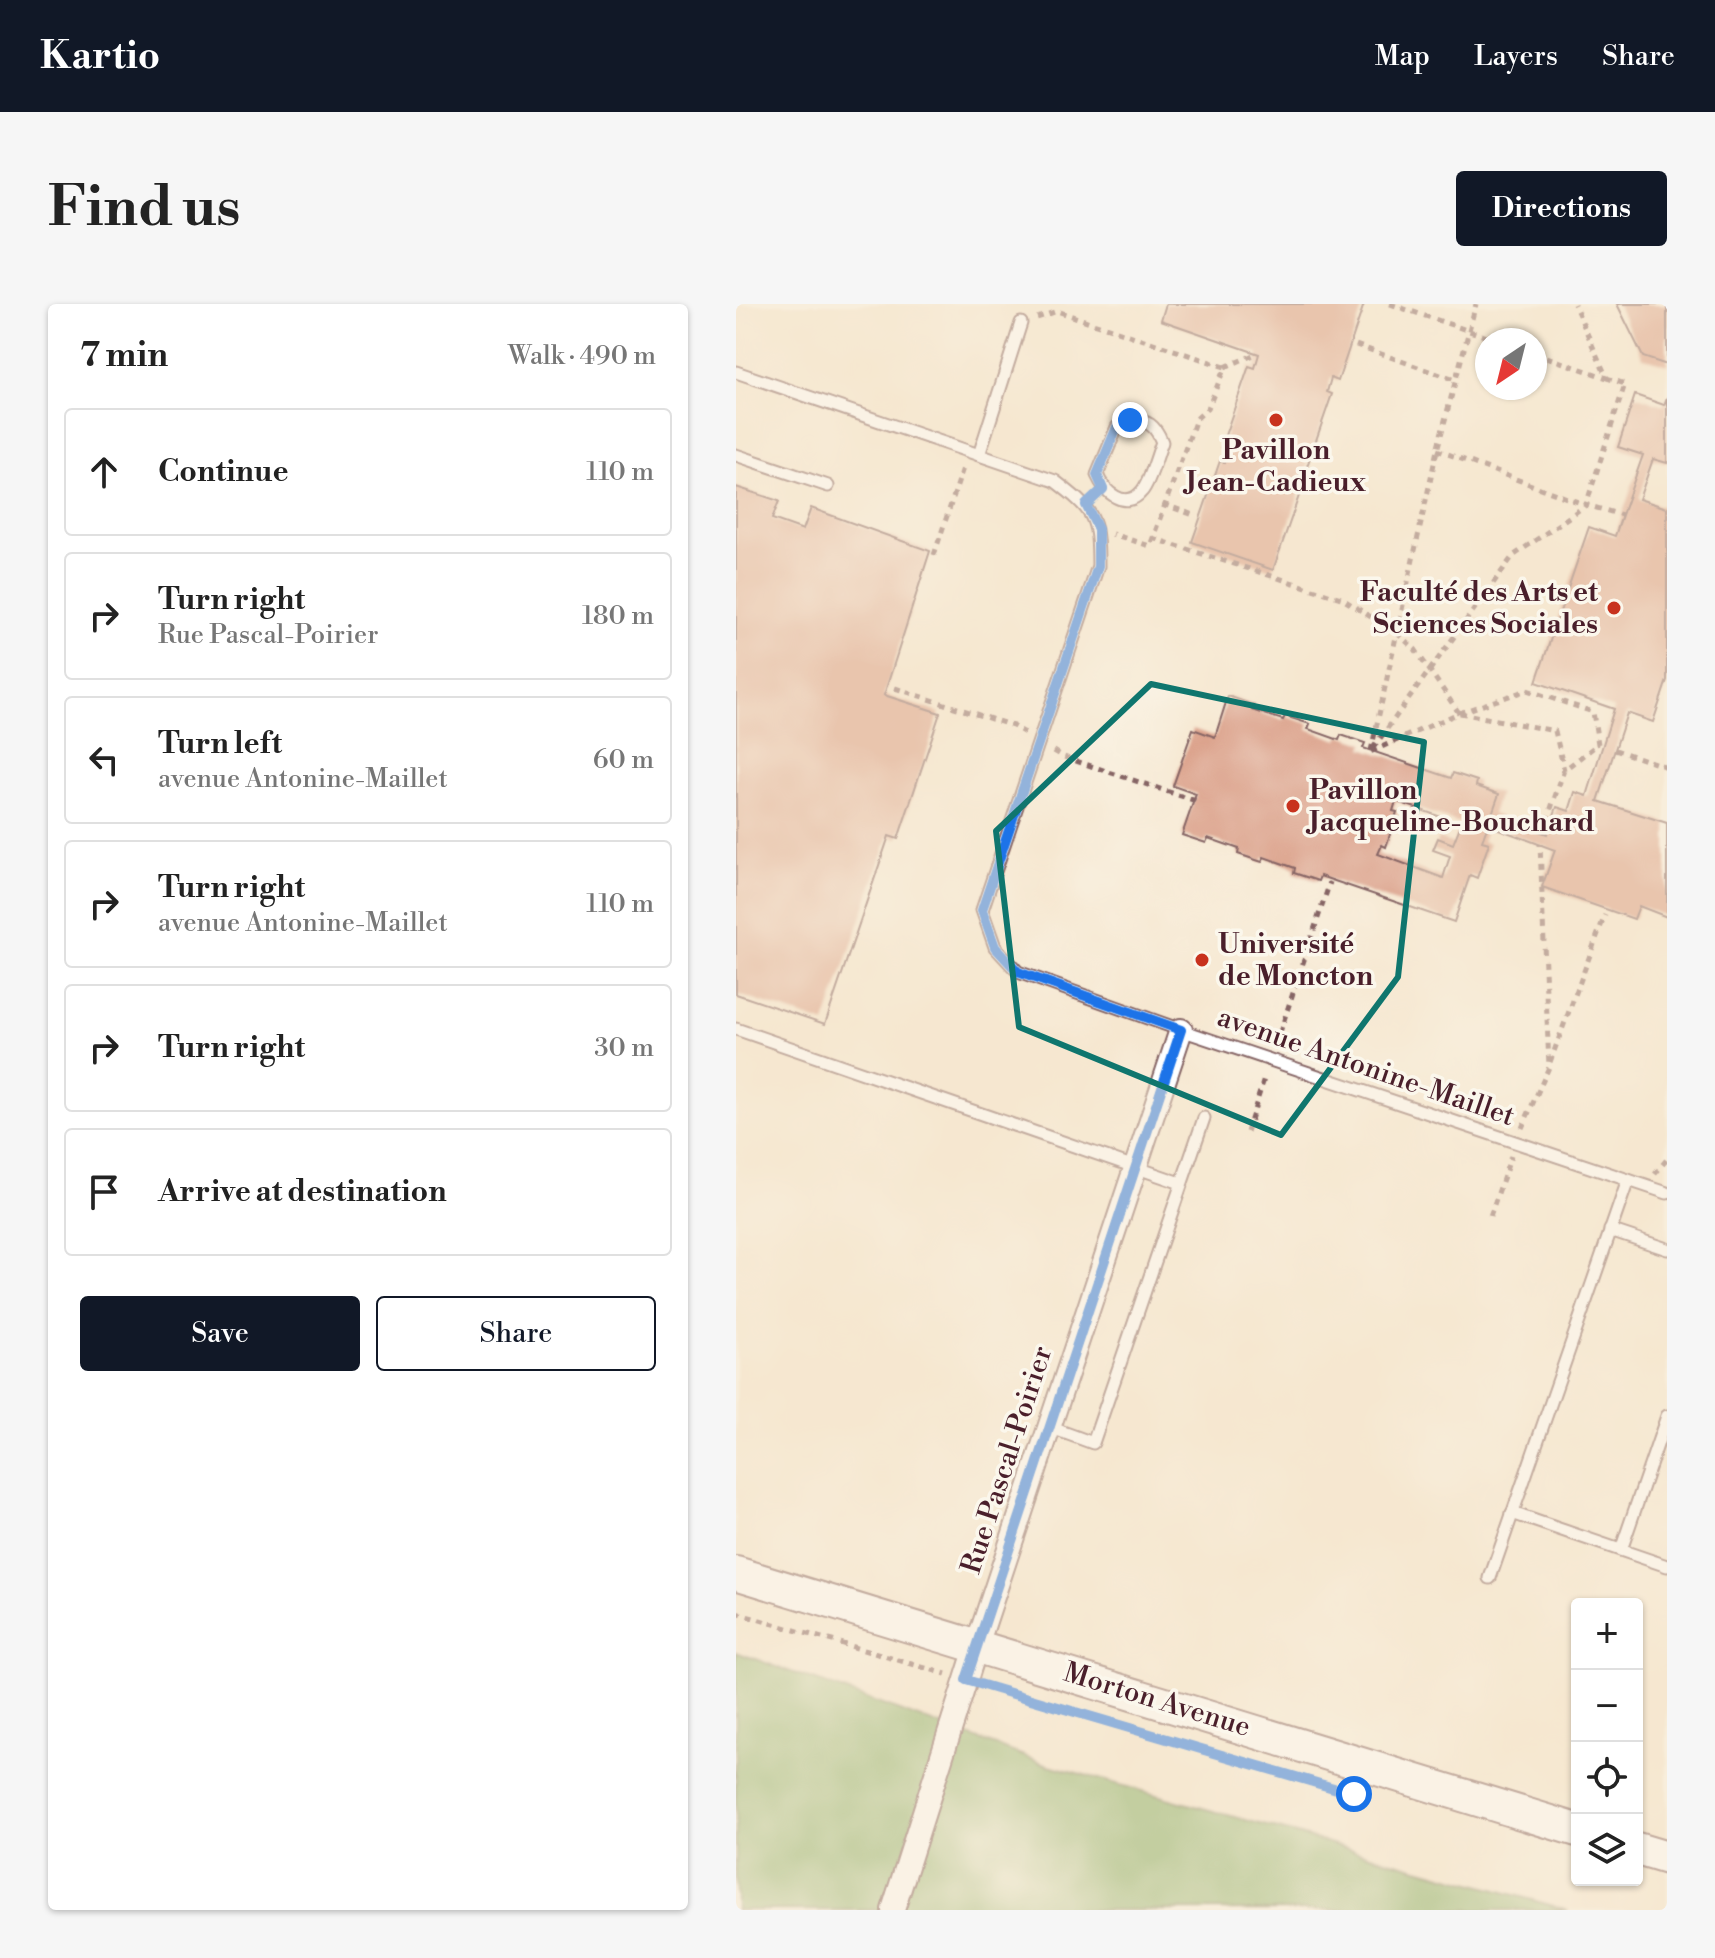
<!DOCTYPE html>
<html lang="en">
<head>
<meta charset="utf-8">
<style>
  body { margin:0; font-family:"Libre Bodoni",serif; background:#f6f6f6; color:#222 }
  .controls { position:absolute; right:24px; bottom:24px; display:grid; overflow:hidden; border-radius:8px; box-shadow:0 2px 6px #0004 }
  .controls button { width:72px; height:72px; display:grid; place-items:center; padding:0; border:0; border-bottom:2px solid #e0e0e0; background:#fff; color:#222; font:40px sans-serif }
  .compass { position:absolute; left:739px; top:24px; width:72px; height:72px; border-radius:50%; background:#fff; box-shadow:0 2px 6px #0004; rotate:215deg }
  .stop { position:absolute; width:24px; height:24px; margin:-18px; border:6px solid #1a73e8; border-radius:50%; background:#fff }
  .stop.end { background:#1a73e8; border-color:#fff; box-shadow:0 2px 8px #0008 }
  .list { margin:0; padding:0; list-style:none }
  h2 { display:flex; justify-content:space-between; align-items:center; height:104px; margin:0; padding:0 32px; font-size:34px }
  h2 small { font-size:26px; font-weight:400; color:#767676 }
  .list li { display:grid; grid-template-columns:52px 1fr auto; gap:24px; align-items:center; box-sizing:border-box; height:128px; margin:0 16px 16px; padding:0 16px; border:2px solid #e0e0e0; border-radius:8px }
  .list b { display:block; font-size:30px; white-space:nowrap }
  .list p { margin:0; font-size:26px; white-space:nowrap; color:#767676 }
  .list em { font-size:26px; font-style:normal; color:#767676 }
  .actions { display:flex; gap:16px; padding:24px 32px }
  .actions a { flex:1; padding:18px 0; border:2px solid #111827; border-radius:8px; text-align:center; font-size:28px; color:#111827 }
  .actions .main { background:#111827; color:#fff }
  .icon { flex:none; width:44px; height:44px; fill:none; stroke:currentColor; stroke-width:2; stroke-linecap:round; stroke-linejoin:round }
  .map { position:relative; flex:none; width:931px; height:1606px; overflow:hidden; border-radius:8px }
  header { display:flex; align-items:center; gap:48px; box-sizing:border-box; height:112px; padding:0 40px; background:#111827; color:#fff }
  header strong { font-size:38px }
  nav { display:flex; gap:44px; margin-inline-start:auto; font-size:28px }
  .intro { display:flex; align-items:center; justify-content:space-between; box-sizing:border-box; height:192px; padding:0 48px }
  h1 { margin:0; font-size:56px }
  .button { padding:20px 36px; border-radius:8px; background:#111827; color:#fff; font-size:28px; font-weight:700 }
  main { display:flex; gap:48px; padding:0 48px }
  aside { flex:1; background:#fff; border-radius:8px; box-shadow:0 2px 6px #0004 }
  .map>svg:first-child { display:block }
  .forest { fill:#85af66; stroke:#686748; stroke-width:2 }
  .building { fill:#d99b84; fill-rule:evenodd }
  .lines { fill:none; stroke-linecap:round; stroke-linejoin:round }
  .lane-casing { stroke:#866565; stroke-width:15 }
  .street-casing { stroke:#866565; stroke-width:26 }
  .secondary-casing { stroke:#866565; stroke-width:36 }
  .path { stroke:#866565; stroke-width:5; stroke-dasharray:6 6; stroke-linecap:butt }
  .lane { stroke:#fff; stroke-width:11 }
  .street { stroke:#fff; stroke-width:22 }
  .secondary { stroke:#fff; stroke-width:32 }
  .route { stroke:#1a73e8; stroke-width:10 }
  .marked { fill:none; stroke:#0f766e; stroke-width:6; stroke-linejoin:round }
  .poi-dot { fill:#c8321e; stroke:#fbf7ec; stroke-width:3 }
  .labels { text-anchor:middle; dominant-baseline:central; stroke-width:7; stroke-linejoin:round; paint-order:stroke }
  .poi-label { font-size:28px; font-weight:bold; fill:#4a1f2b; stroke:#fbf7ec; text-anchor:start }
  .street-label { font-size:28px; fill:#4a1f2b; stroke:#fbf7ec }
</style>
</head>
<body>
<header>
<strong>Kartio</strong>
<nav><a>Map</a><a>Layers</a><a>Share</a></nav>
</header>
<div class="intro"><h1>Find us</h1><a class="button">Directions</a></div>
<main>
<aside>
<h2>7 min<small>Walk · 490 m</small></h2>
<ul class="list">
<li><svg class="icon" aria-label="ahead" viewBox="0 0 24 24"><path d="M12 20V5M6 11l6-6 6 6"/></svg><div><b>Continue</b></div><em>110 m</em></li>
<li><svg class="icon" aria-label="right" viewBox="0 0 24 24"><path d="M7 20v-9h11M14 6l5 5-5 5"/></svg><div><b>Turn right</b><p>Rue Pascal-Poirier</p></div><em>180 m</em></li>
<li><svg class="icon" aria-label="left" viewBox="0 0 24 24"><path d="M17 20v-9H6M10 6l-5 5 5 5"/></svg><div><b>Turn left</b><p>avenue Antonine-Maillet</p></div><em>60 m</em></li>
<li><svg class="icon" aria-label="right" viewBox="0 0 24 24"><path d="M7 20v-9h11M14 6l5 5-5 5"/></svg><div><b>Turn right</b><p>avenue Antonine-Maillet</p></div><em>110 m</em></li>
<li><svg class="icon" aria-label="right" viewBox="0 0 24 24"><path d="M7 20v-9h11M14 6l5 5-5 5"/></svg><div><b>Turn right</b></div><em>30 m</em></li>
<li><svg class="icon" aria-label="arrive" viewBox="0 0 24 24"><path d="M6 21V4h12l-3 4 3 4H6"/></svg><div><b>Arrive at destination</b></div></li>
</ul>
<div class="actions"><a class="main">Save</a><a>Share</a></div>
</aside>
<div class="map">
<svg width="931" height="1606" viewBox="0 0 931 1606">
  <rect width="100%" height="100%" fill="#fbf7ec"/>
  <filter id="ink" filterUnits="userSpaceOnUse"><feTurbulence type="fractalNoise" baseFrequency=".0125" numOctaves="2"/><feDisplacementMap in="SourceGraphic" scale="16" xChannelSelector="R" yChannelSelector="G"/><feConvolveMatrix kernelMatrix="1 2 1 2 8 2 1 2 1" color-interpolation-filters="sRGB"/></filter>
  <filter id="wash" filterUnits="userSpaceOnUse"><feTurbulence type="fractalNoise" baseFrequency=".006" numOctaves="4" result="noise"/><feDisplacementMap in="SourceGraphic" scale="32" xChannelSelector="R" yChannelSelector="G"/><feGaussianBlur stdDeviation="1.8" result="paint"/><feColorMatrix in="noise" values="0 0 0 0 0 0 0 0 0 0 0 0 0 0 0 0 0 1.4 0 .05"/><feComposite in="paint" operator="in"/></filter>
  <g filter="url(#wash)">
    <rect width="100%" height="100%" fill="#f6e7d0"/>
    <path class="forest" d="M0 1348 313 1461 832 1606H0Z"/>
    <g id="blocks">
      <g class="building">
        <path d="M430 0H628L602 77 595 74 591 88 596 90 568 171 564 170 559 184 565 186 537 266 456 238 484 157 489 159 494 146 485 143 513 62 519 64 523 50 425 16Z"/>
        <path d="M881 0H931V61L907 53Z"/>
        <path d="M899 91 928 101 931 93V159L917 155 903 195 931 204V376L917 418 891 409 862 497 931 519V613L903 602 898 615 806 583 819 546 752 521 746 537 753 539 741 574 734 571 718 618 584 572 582 577 558 569 559 564 528 553 526 558 502 550 503 545 472 534 470 539 446 531 460 490 437 482 457 425 479 433 492 392 518 401 516 406 547 416 549 412 574 420 572 425 603 436 605 431 629 439 627 444 715 474 717 469 741 477 740 482 763 490 756 510 811 530 821 503 833 507 839 488 851 492 878 405 800 378 853 223 879 232 886 211 907 151 882 143ZM660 497 725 520 717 540 702 534 697 546 714 552 707 574 642 550 646 541 650 543 661 508 657 507Z"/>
        <path d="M0 183 43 197 36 215 67 226 75 204 194 247 148 391 204 409 162 535 153 532 89 720 0 690Z"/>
      </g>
    </g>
  </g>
  <g filter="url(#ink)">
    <use href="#blocks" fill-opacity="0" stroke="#866565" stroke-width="2"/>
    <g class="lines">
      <defs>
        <g id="lane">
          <path d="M0 68 319 177C358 207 362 212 362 262L246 606 259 643 282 668 445 726 931 889"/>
          <path d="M394 116C412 116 419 121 426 138 421 151 414 178 406 187 389 208 368 187 361 171L381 123Z"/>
          <path d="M0 151 92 182"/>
          <path d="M243 151 285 19"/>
          <path d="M0 725 445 879"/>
          <path d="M874 926 931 945"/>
          <path d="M313 1123 357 1139 468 814"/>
          <path d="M776 1209 931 1262"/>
          <path d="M885 1246 931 1112"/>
          <path d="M754 1274 892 876"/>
        </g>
        <path id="street" d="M157 1606 241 1341 445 726"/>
        <g id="secondary">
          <path d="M0 1269 841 1526"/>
          <path d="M901 1545 931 1554"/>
        </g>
      </defs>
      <use href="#lane" class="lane-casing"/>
      <use href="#street" class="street-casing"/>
      <use href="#secondary" class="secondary-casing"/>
      <g class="path">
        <path d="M654 0 760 36"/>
        <path d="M301 14 321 7 489 63 472 104 460 115 414 242 376 230"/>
        <path d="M620 41 719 76"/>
        <path d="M799 49 871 74 838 0"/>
        <path d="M489 63 520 50"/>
        <path d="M701 146 850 201 889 80 871 74"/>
        <path d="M427 200 460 212"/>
        <path d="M416 234 605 294 662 330 679 345 723 409 634 448"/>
        <path d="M198 251 228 161"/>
        <path d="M159 384 277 422 289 429"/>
        <path d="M723 409 791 386 857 408 862 440 867 441"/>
        <path d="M724 409 819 427 828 466"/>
        <path d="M637 444 777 252 850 201 886 211"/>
        <path d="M879 446 931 463"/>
        <path d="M318 447 328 453 460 497"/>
        <path d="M635 447 701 146 740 0"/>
        <path d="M807 528 828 466 862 440"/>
        <path d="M540 740 594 578"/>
        <path d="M814 758 869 611"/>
        <path d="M786 824 813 763 804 540"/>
        <path d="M511 828 529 772"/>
        <path d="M919 870 931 855"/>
        <path d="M754 912 775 852"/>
        <path d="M0 1309 210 1370"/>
        <path d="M251 1382 579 1478"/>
      </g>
      <use href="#lane" class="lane"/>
      <use href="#street" class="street"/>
      <use href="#secondary" class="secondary"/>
    </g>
  </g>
  <g class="lines" filter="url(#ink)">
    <path class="route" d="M394 116 381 123 361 171 367 185 350 201 362 225V262L246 606 259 643 282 668 445 726 230 1376 618 1490"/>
  </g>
  <path d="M0 0H931V1606H0ZM415 380 688 438 662 673 545 831 283 723 260 527Z" fill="#f6e7d0" fill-opacity=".55" fill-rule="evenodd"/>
  <path class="marked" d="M415 380 688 438 662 673 545 831 283 723 260 527Z"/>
  <g class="poi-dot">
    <circle cx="540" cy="116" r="8"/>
    <circle cx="878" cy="304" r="8"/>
    <circle cx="557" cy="502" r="8"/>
    <circle cx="466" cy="656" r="8"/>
  </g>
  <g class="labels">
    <g class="poi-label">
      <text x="540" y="146" text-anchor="middle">Pavillon<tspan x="540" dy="32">Jean-Cadieux</tspan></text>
      <text x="862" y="288" text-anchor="end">Faculté des Arts et<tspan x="862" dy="32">Sciences Sociales</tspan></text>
      <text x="573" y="486">Pavillon<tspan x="573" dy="32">Jacqueline-Bouchard</tspan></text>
      <text x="482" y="640">Université<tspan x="482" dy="32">de Moncton</tspan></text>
    </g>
    <g class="street-label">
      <text transform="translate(630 763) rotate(19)">avenue Antonine-Maillet</text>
      <text transform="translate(271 1156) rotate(-72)">Rue Pascal-Poirier</text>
      <text transform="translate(421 1396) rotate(17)">Morton Avenue</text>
    </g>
  </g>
</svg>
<div class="controls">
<button>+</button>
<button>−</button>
<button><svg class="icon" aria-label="locate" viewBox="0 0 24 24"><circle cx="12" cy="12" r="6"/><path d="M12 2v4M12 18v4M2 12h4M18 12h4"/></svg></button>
<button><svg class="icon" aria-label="layers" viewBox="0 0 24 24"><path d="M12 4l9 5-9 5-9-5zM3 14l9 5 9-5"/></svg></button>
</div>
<svg class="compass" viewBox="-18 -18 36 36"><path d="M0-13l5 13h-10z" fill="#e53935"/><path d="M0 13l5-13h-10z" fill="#767676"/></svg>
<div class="stop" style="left:618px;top:1490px"></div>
<div class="stop end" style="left:394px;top:116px"></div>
</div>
</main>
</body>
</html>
